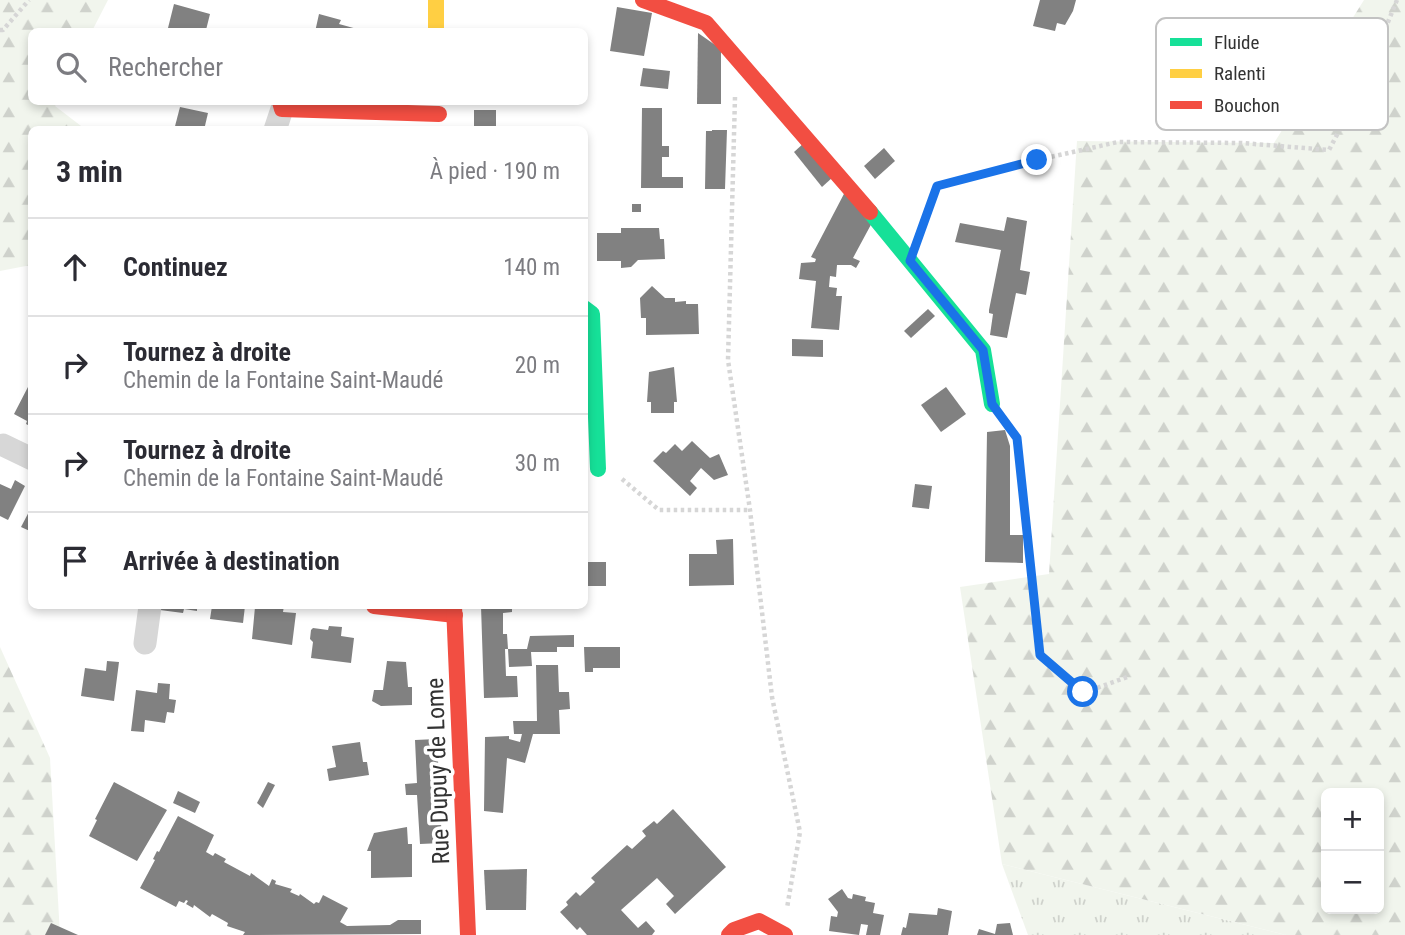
<!DOCTYPE html>
<html lang="fr">
<head>
<meta charset="utf-8">
<style>
  body { margin:0; font-family:"Roboto Condensed",sans-serif; background:#f2f2f3; color:#2b2b33 }
  .controls { position:absolute; right:21px; bottom:21px; display:grid; overflow:hidden; border-radius:10px; box-shadow:0 4px 10px #0003 }
  .controls button { width:63px; height:63px; display:grid; place-items:center; padding:0; border:0; border-bottom:2px solid #e1e1e2; background:#fff; color:#2b2b33; font:35px sans-serif }
  .stop { position:absolute; width:21px; height:21px; margin:-16px; border:5px solid #1a73e8; border-radius:50%; background:#fff }
  .stop.end { background:#1a73e8; border-color:#fff; box-shadow:0 2px 7px #0008 }
  .list { margin:0; padding:0; list-style:none }
  h2 { display:flex; justify-content:space-between; align-items:center; height:91px; margin:0; padding:0 28px; font-size:30px }
  h2 small { font-size:23px; font-weight:400; color:#7c7c81 }
  .list li { display:grid; grid-template-columns:46px 1fr auto; gap:21px; align-items:center; box-sizing:border-box; height:98px; padding:0 28px; border-top:2px solid #e1e1e2 }
  .list b { display:block; font-size:26px; white-space:nowrap }
  .list p { margin:0; font-size:23px; white-space:nowrap; color:#7c7c81 }
  .list em { font-size:23px; font-style:normal; color:#7c7c81 }
  .icon { flex:none; width:38px; height:38px; fill:none; stroke:currentColor; stroke-width:2; stroke-linecap:round; stroke-linejoin:round }
  .map { position:relative; flex:none; width:1405px; height:935px; overflow:hidden }
  .search { position:absolute; background:#fff; box-shadow:0 4px 10px #0003; left:28px; top:28px; width:560px; height:77px; display:flex; align-items:center; gap:18px; box-sizing:border-box; padding:0 24px; border-radius:10px; color:#7c7c81; font-size:26px }
  .panel { position:absolute; background:#fff; box-shadow:0 4px 10px #0003; left:28px; top:126px; width:560px; height:483px; border-radius:10px }
  .map>svg:first-child { display:block }
  .grass { fill:url(#grass-tufts) }
  .forest { fill:url(#forest-firs); fill-rule:evenodd }
  .building { fill:#818181 }
  .lines { fill:none; stroke-linecap:round; stroke-linejoin:round }
  .path { stroke:#d6d6d6; stroke-width:4.5; stroke-dasharray:3.5 3.5; stroke-linecap:butt }
  .street { stroke:#d7d7d7; stroke-width:23 }
  .fast { stroke:#16e098; stroke-width:16 }
  .slow { stroke:#ffcf43; stroke-width:16 }
  .jam { stroke:#f24e42; stroke-width:16 }
  .route { stroke:#1a73e8; stroke-width:9 }
  .labels { text-anchor:middle; dominant-baseline:central; stroke-width:7; stroke-linejoin:round; paint-order:stroke }
  .street-label { font-size:24px; fill:#333; stroke:#fff }
  .key { fill:#fff; stroke:#c2c2c2; stroke-width:2 }
  .key-label { font-size:19px; fill:#333 }
</style>
</head>
<body>
<div class="map">
<svg width="1405" height="935" viewBox="0 0 1405 935">
  <defs>
    <pattern id="grass-tufts" width="24" height="20" patternUnits="userSpaceOnUse" patternTransform="scale(1.75)"><rect width="24" height="20" fill="#f1f5ed"/><path d="M3 7l-1-3M5 7V3M7 7l1-3M15 17l-1-3M17 17v-4M19 17l1-3" fill="none" stroke="#cfd2cc"/></pattern>
    <pattern id="forest-firs" width="22" height="20" patternUnits="userSpaceOnUse" patternTransform="scale(1.75)"><rect width="22" height="20" fill="#f1f5ed"/><path d="M5 1l3.5 6h-7zM16 11l3.5 6h-7z" fill="#cfd2cc"/></pattern>
  </defs>
  <rect width="100%" height="100%" fill="#fff"/>
  <path class="grass" d="M1002 864 1286 935H1028Z"/>
  <g class="forest">
    <path d="M0 0H108L92 31 32 32V102H57L55 106 85 129 32 130 31 265 0 271Z"/>
    <path d="M1364 0H1405V935H1286L1002 864 960 587 1049 574 1077 141 1274 143ZM1379 793V909H1326V793Z"/>
    <path d="M0 647 50 758 60 935H0Z"/>
  </g>
  <g class="building">
    <path d="M1040 0H1076L1073 11 1065 25 1057 23 1055 31 1033 26Z"/>
    <path d="M174 4 210 14 206 30 199 28 198 32H167Z"/>
    <path d="M617 7 652 13 644 56 610 51Z"/>
    <path d="M319 14 341 20 339 24 368 32H315Z"/>
    <path d="M698 33 721 49V104H697Z"/>
    <path d="M643 68 670 71 668 89 640 86Z"/>
    <path d="M180 107 208 113 204 130H174Z"/>
    <path d="M642 108H662V146H669V157H662V177H683V188H641Z"/>
    <rect x="474" y="110" width="22" height="20"/>
    <path d="M712 130H727L725 189H705L706 131H712Z"/>
    <path d="M804 143 833 177 822 187 794 152Z"/>
    <path d="M884 148 895 161 875 179 864 166Z"/>
    <path d="M846 190 874 219 853 258 860 261 856 268 851 265H837L836 277 830 276 829 287 837 288 836 296H842L839 330 811 328 816 281 799 279 801 263 815 262 816 259 811 257Z"/>
    <rect x="632" y="204" width="9" height="8"/>
    <path d="M1007 217 1027 221 1020 270 1030 272 1026 295 1016 293 1007 338 990 335 993 314 989 313V310L1001 250 955 242 960 223 1004 231Z"/>
    <path d="M621 228H659L660 239H664L665 259 638 260 631 267 621 268V261H597V233H621Z"/>
    <path d="M652 286 665 298H675V302L686 301V304H698L699 334 646 335V318H641L640 298Z"/>
    <path d="M928 309 935 316 911 338 904 331Z"/>
    <path d="M792 339 823 340V357L792 356Z"/>
    <path d="M674 367 677 402H674V413H651V402H647L649 372Z"/>
    <path d="M29 385 32 386V427L26 424 27 421 14 414Z"/>
    <path d="M946 387 966 414 941 432 921 405Z"/>
    <path d="M1005 430 1010 446V535H1023V563L985 562 987 432Z"/>
    <path d="M692 441 710 458 719 454 728 475 714 480 701 468 690 481 697 488 690 496 653 461 663 451 666 453 675 444 682 451Z"/>
    <path d="M15 480 25 486 8 520 0 516V484L11 489Z"/>
    <path d="M915 484 932 486 929 509 912 507Z"/>
    <path d="M32 506V532L21 527Z"/>
    <path d="M733 539 734 585 689 586V554H717L716 540Z"/>
    <rect x="584" y="562" width="22" height="24"/>
    <path d="M160 606H197V611L184 609 183 613 160 610Z"/>
    <path d="M212 606H245L243 623 210 619Z"/>
    <path d="M266 606H284L283 612 296 613 292 645 252 639 255 607 265 608Z"/>
    <path d="M481 606H512V612L503 613V634H507L508 649H527L530 636 574 635V647H557V652H531L532 666 509 667 508 649H505L506 676H517L518 697 484 698Z"/>
    <path d="M329 626 342 627 341 636 354 638 351 663 311 658 313 642 310 639 311 630 313 628 328 630Z"/>
    <path d="M584 647H620V668H593V672H585Z"/>
    <path d="M107 661 119 662 114 701 81 696 85 668 106 671Z"/>
    <path d="M387 661 406 662 408 687H412V705L381 706 372 701 374 690H383Z"/>
    <path d="M536 665H558L559 692H569L570 709 559 710 560 734H533L525 763 507 758 503 813 484 811 485 737 509 736V739L520 742 522 734H514L513 721H537Z"/>
    <path d="M158 683 170 684 169 699 176 700 174 713 167 712 165 723 145 720 144 732 131 731 136 690 157 693Z"/>
    <path d="M437 739 442 843 420 844 417 795H406L405 784 417 783 415 740Z"/>
    <path d="M360 742 363 762H367L369 775 329 781 327 769 336 767 332 746Z"/>
    <path d="M114 782 167 810 137 861 89 836 97 820 95 819Z"/>
    <path d="M268 782 275 785 263 808 257 803Z"/>
    <path d="M178 791 200 802 195 813 173 803Z"/>
    <path d="M673 809 726 867 675 914 666 904 674 896 657 878 621 910 638 928 646 921 655 931 652 935H587L580 927 577 930 560 912 568 905 566 902 576 892 580 896 595 882 591 878 627 845 632 849 646 836 642 831 654 821 657 824Z"/>
    <path d="M178 816 214 835 206 852 213 856 215 853 226 859 224 862 250 876 251 873 269 886 272 879 276 881 275 884 292 889 290 892 299 896 300 894 314 904 316 902 319 903 323 895 348 908 340 922 347 926 390 925 398 920H421V934L243 935 245 932 227 926 228 923 212 914 210 917 194 905 193 908 186 904 188 901 186 900 184 903 179 901 176 907 140 888 155 860 153 859 157 851 159 852Z"/>
    <path d="M407 827 408 844H412V877L371 878V851H367L374 833Z"/>
    <path d="M527 869 526 910H486L484 870Z"/>
    <path d="M842 889 848 898 852 899 853 894 866 897 865 901 875 903 873 913 884 915 880 935H866L868 925 861 924 859 935 829 931 831 916 837 917 838 912 828 899Z"/>
    <path d="M938 908 952 911 948 935H901L903 927 906 928 909 913 937 915Z"/>
    <path d="M51 923 78 935H45Z"/>
    <path d="M1010 923 1013 935H977L979 929 995 934 997 924Z"/>
  </g>
  <g class="lines">
    <g class="path">
      <path d="M0 30H3L29 0"/>
      <path d="M735 97 728 360 750 510 772 697 800 832 787 908"/>
      <path d="M920 233 937 186 1037 160 1118 142 1242 143 1329 150 1359 93 1397 0"/>
      <path d="M1007 424 1017 438 1040 655 1083 693 1130 676"/>
      <path d="M622 479 659 510H750"/>
    </g>
    <g class="street">
      <path d="M275 130 282 109"/>
      <path d="M3 445 32 459"/>
      <path d="M145 643 150 606"/>
    </g>
    <g class="fast">
      <path d="M870 212 983 350 992 404"/>
      <path d="M584 308 592 314 598 469"/>
    </g>
    <path class="slow" d="M436 0V32"/>
    <g class="jam">
      <path d="M643 0 706 23 870 212"/>
      <path d="M280 102 282 109 439 114"/>
      <path d="M374 606 455 615"/>
      <path d="M454 606 468 935"/>
      <path d="M729 935 734 930 759 921 785 935"/>
    </g>
  </g>
  <g class="lines">
    <path class="route" d="M1037 160 937 186 910 261 983 350 992 404 1017 438 1040 655 1083 692"/>
  </g>
  <g class="labels">
    <g class="street-label">
      <text transform="translate(438 771) rotate(-92)">Rue Dupuy de Lome</text>
    </g>
  </g>
  <rect x="1156" y="18" width="232" height="112" rx="10" class="key"/>
  <rect x="1170" y="38" width="32" height="8" fill="#16e098"/>
  <rect x="1170" y="69" width="32" height="9" fill="#ffcf43"/>
  <rect x="1170" y="101" width="32" height="8" fill="#f24e42"/>
  <g class="key-label">
    <text x="1214" y="49">Fluide</text>
    <text x="1214" y="80">Ralenti</text>
    <text x="1214" y="112">Bouchon</text>
  </g>
</svg>
<div class="controls">
<button>+</button>
<button>−</button>
</div>
<div class="stop" style="left:1083px;top:692px"></div>
<div class="stop end" style="left:1037px;top:160px"></div>
<div class="search"><svg class="icon" aria-label="search" viewBox="0 0 24 24"><circle cx="10" cy="10" r="6"/><path d="M15 15l6 6"/></svg>Rechercher</div>
<section class="panel">
<h2>3 min<small>À pied · 190 m</small></h2>
<ul class="list">
<li><svg class="icon" aria-label="ahead" viewBox="0 0 24 24"><path d="M12 20V5M6 11l6-6 6 6"/></svg><div><b>Continuez</b></div><em>140 m</em></li>
<li><svg class="icon" aria-label="right" viewBox="0 0 24 24"><path d="M7 20v-9h11M14 6l5 5-5 5"/></svg><div><b>Tournez à droite</b><p>Chemin de la Fontaine Saint-Maudé</p></div><em>20 m</em></li>
<li><svg class="icon" aria-label="right" viewBox="0 0 24 24"><path d="M7 20v-9h11M14 6l5 5-5 5"/></svg><div><b>Tournez à droite</b><p>Chemin de la Fontaine Saint-Maudé</p></div><em>30 m</em></li>
<li><svg class="icon" aria-label="arrive" viewBox="0 0 24 24"><path d="M6 21V4h12l-3 4 3 4H6"/></svg><div><b>Arrivée à destination</b></div></li>
</ul>
</section>
</div>
</body>
</html>
